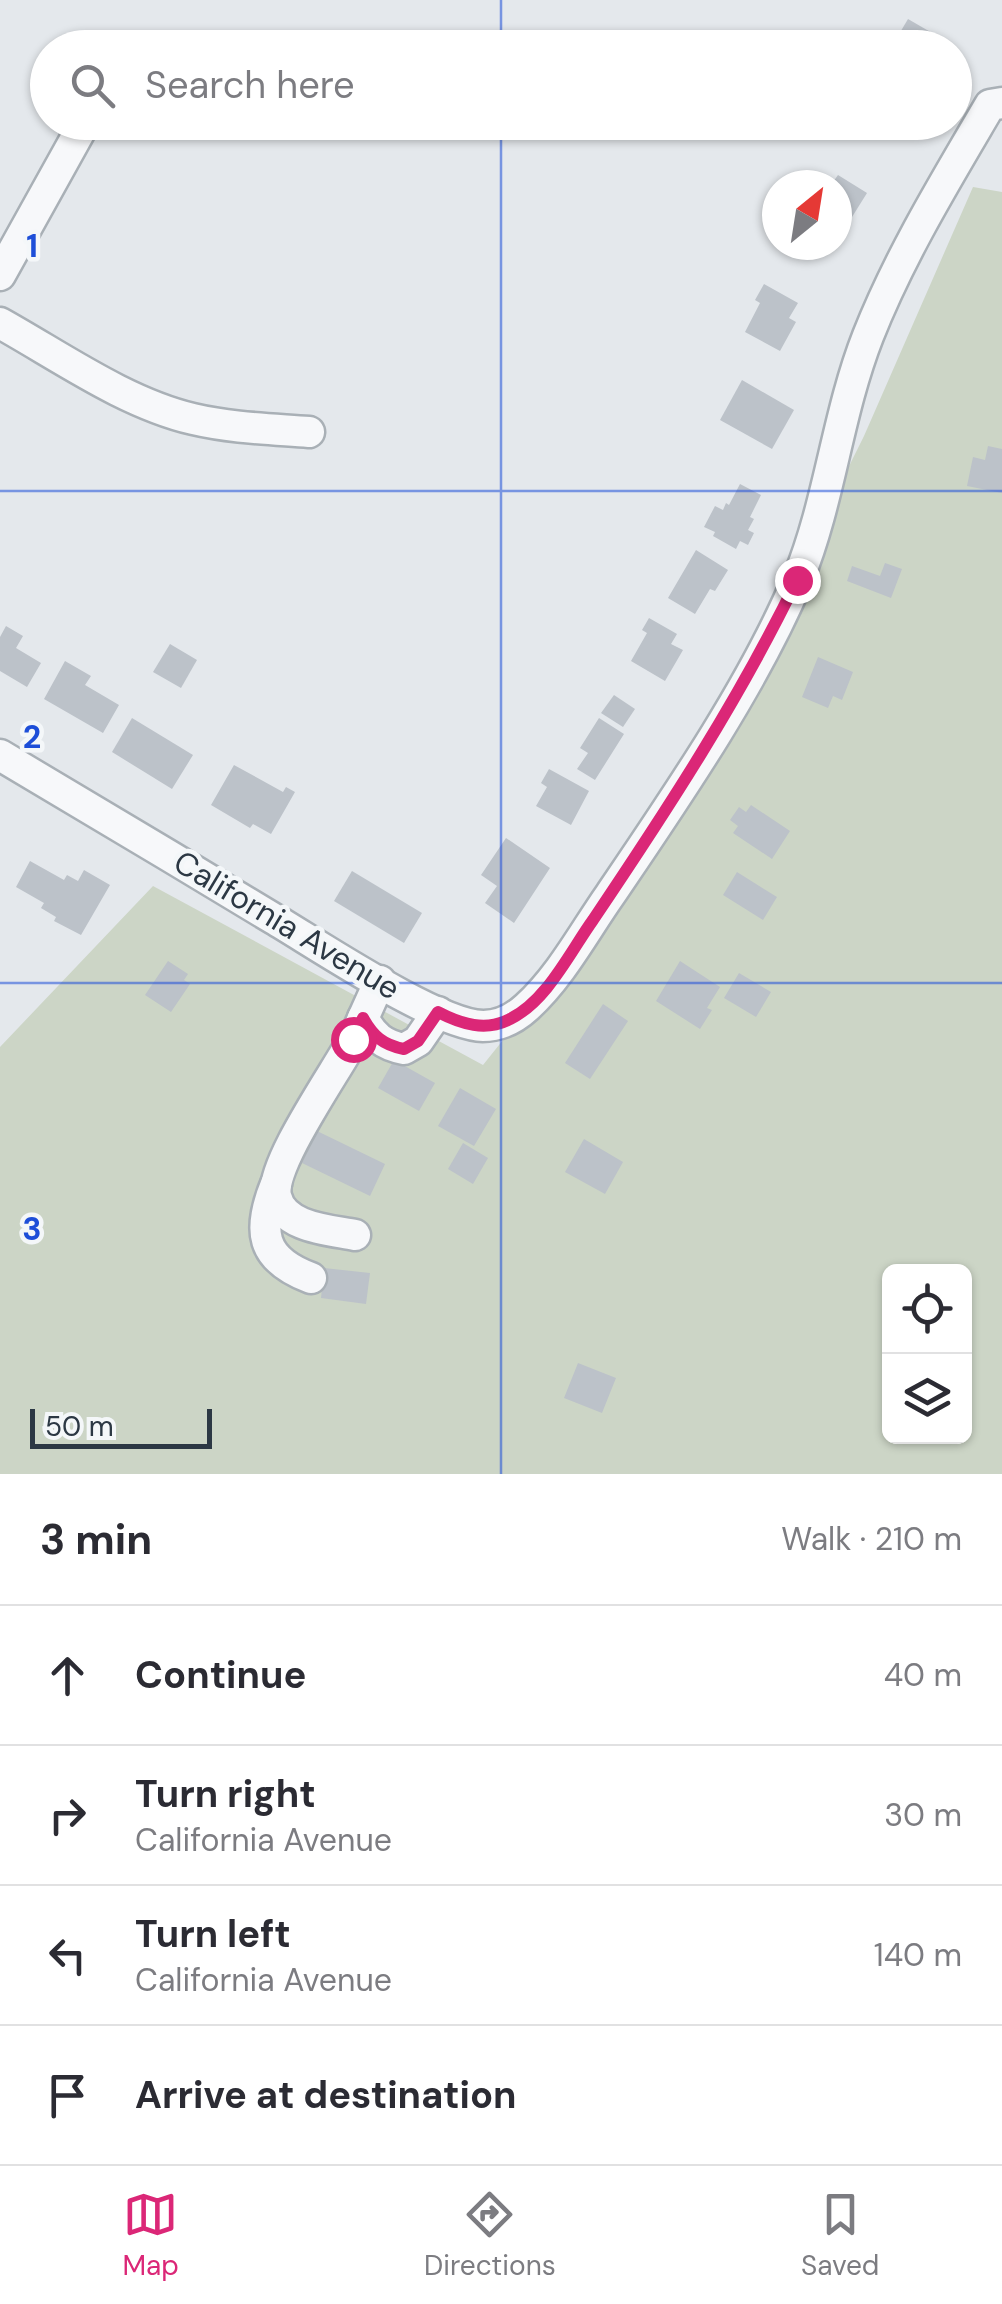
<!DOCTYPE html>
<html lang="en">
<head>
<meta charset="utf-8">
<style>
  body { margin:0; font-family:"DM Sans",sans-serif; background:#f2f2f3; color:#2b2b33 }
  .controls { position:absolute; right:30px; bottom:30px; display:grid; overflow:hidden; border-radius:15px; box-shadow:0 2px 8px #0004 }
  .controls button { width:90px; height:90px; display:grid; place-items:center; padding:0; border:0; border-bottom:2px solid #e1e1e2; background:#fff; color:#2b2b33; font:50px sans-serif }
  .compass { position:absolute; left:762px; top:170px; width:90px; height:90px; border-radius:50%; background:#fff; box-shadow:0 2px 8px #0004; rotate:30deg }
  .scale { position:absolute; left:30px; bottom:25px; width:182px; box-sizing:border-box; padding-left:10px; border:5px solid #2c3844; border-top:0; font-size:28px; line-height:35px; white-space:nowrap; color:#2c3844; -webkit-text-stroke:8px #f4f7f9; paint-order:stroke }
  .stop { position:absolute; width:30px; height:30px; margin:-22px; border:8px solid #db2777; border-radius:50%; background:#fff }
  .stop.end { background:#db2777; border-color:#fff; box-shadow:0 2px 10px #0008 }
  .list { margin:0; padding:0; list-style:none }
  h2 { display:flex; justify-content:space-between; align-items:center; height:130px; margin:0; padding:0 40px; font-size:42px }
  h2 small { font-size:32px; font-weight:400; color:#7c7c81 }
  .list li { display:grid; grid-template-columns:65px 1fr auto; gap:30px; align-items:center; box-sizing:border-box; height:140px; padding:0 40px; border-top:2px solid #e1e1e2 }
  .list b { display:block; font-size:38px; white-space:nowrap }
  .list p { margin:0; font-size:32px; white-space:nowrap; color:#7c7c81 }
  .list em { font-size:32px; font-style:normal; color:#7c7c81 }
  .icon { flex:none; width:55px; height:55px; fill:none; stroke:currentColor; stroke-width:2; stroke-linecap:round; stroke-linejoin:round }
  .map { position:relative; flex:none; width:1002px; height:1474px; overflow:hidden }
  .search { position:absolute; background:#fff; box-shadow:0 2px 8px #0004; left:30px; right:30px; top:30px; height:110px; display:flex; align-items:center; gap:25px; box-sizing:border-box; padding:0 35px; border-radius:55px; color:#7c7c81; font-size:38px }
  .sheet { height:690px; background:#fff }
  nav { display:flex; justify-content:space-around; align-items:center; box-sizing:border-box; height:140px; border-top:2px solid #e1e1e2; background:#fff; font-size:28px; color:#7c7c81 }
  nav a { display:grid; justify-items:center; gap:5px }
  nav .on { color:#db2777 }
  .map>svg:first-child { display:block }
  .green { fill:#ccd5c6; fill-rule:evenodd }
  .building { fill:#bcc2c9 }
  .lines { fill:none; stroke-linecap:round; stroke-linejoin:round }
  .minor-casing { stroke:#a9b0b6; stroke-width:35 }
  .minor { stroke:#f7f8fa; stroke-width:30 }
  .route { stroke:#db2777; stroke-width:12 }
  .grid { fill:none; stroke:#1d4ed8; stroke-width:2.5; stroke-opacity:0.55 }
  .labels { text-anchor:middle; dominant-baseline:central; stroke-width:9; stroke-linejoin:round; paint-order:stroke }
  .street-label { font-size:32px; fill:#2c3844; stroke:#f4f7f9 }
  .grid-label { font-size:32px; text-anchor:middle; font-weight:bold; fill:#1d4ed8; stroke:#f4f7f9; stroke-width:9; stroke-linejoin:round; paint-order:stroke }
</style>
</head>
<body>
<div class="map">
<svg width="1002" height="1474" viewBox="0 0 1002 1474">
  <rect width="100%" height="100%" fill="#e4e8ec"/>
  <path class="green" d="M973 187 1002 192V1474H0V1047L153 886 483 1065 664 838 864 436ZM890 1272H964V1436H890Z"/>
  <g class="building">
    <path d="M908 19 946 41 942 48 892 46Z"/>
    <path d="M838 175 867 193 837 241V185H831Z"/>
    <path d="M764 284 798 303 789 318 796 322 780 351 745 332 760 303 755 300Z"/>
    <path d="M742 380 794 410 772 449 720 420Z"/>
    <path d="M988 446 1002 449V493L967 486 973 457 985 460Z"/>
    <path d="M740 484 761 495 750 517 754 519 748 530 754 533 748 545 740 541 736 549 713 536 715 532 704 527 715 506 723 510 726 503 729 505Z"/>
    <path d="M696 550 728 570 715 591 710 589 695 614 668 598Z"/>
    <path d="M885 563 902 569 891 598 847 581 852 566 880 576Z"/>
    <path d="M649 618 677 634 671 644 683 650 665 681 631 661 647 633 642 630Z"/>
    <path d="M6 626 23 636 16 648 41 663 27 687 0 671V637Z"/>
    <path d="M170 644 197 660 181 688 153 672Z"/>
    <path d="M818 657 853 672 842 700 833 696 828 708 802 697Z"/>
    <path d="M65 661 91 676 85 685 119 705 103 733 44 699Z"/>
    <path d="M614 695 635 709 623 727 601 713Z"/>
    <path d="M132 718 193 755 172 789 112 752Z"/>
    <path d="M599 718 624 734 595 780 577 769 588 753 580 748Z"/>
    <path d="M234 765 283 792 286 787 295 792 271 834 253 824 250 828 211 805Z"/>
    <path d="M549 769 589 791 571 825 536 806 547 787 541 783Z"/>
    <path d="M751 805 790 831 772 859 733 833 738 826 730 820 739 807 746 812Z"/>
    <path d="M506 838 550 868 514 923 485 903 497 886 481 875Z"/>
    <path d="M30 861 64 880 67 875 78 881 84 870 110 885 81 935 54 921 56 917 41 908 44 903 16 887Z"/>
    <path d="M352 871 422 913 404 943 334 901Z"/>
    <path d="M737 872 777 897 763 920 723 895Z"/>
    <path d="M168 961 188 974 184 980 190 984 171 1012 145 995Z"/>
    <path d="M680 961 720 987 707 1008 712 1010 700 1029 656 1001Z"/>
    <path d="M739 973 771 992 756 1017 724 998Z"/>
    <path d="M603 1004 628 1021 590 1079 565 1063Z"/>
    <path d="M394 1060 435 1083 419 1111 378 1088Z"/>
    <path d="M460 1088 496 1109 474 1146 438 1126Z"/>
    <path d="M317 1131 385 1164 370 1196 302 1163Z"/>
    <path d="M584 1139 623 1162 605 1194 565 1172Z"/>
    <path d="M463 1143 488 1158 473 1184 448 1169Z"/>
    <path d="M324 1268 370 1273 366 1304 321 1298Z"/>
    <path d="M578 1363 616 1378 602 1413 564 1398Z"/>
  </g>
  <g class="lines">
    <defs>
      <g id="minor">
        <path d="M0 275 85 122"/>
        <path d="M0 323C61 357 125 403 193 419 231 428 270 429 309 432"/>
        <path d="M0 755C91 809 183 864 274 919 318 945 437 1025 483 1026 500 1026 515 1018 527 1007 561 976 584 932 610 895 675 799 753 686 798 579 830 501 837 415 868 336 900 255 946 180 990 105L1002 103"/>
        <path d="M363 1018C373 1036 383 1045 404 1049L418 1041 438 1012"/>
        <path d="M276 1184C257 1230 260 1259 311 1278"/>
        <path d="M355 1235C330 1230 283 1228 276 1196 269 1166 338 1069 354 1038 363 1019 371 1000 380 981"/>
      </g>
    </defs>
    <use href="#minor" class="minor-casing"/>
    <use href="#minor" class="minor"/>
  </g>
  <g class="lines">
    <path class="route" d="M353 1039 363 1018C373 1036 383 1045 404 1049L418 1041 438 1012C461 1024 486 1032 510 1019 547 1001 570 952 593 920 667 810 739 700 797 580"/>
  </g>
  <path class="grid" d="M501 0V48M501 122V1474M0 491H1002M0 983H1002"/>
  <g class="labels">
    <g class="street-label">
      <text transform="translate(287 925) rotate(31)">California Avenue</text>
    </g>
  </g>
  <g class="grid-label">
    <text x="32" y="257">1</text>
    <text x="32" y="748">2</text>
    <text x="32" y="1240">3</text>
  </g>
</svg>
<div class="controls">
<button><svg class="icon" aria-label="locate" viewBox="0 0 24 24"><circle cx="12" cy="12" r="6"/><path d="M12 2v4M12 18v4M2 12h4M18 12h4"/></svg></button>
<button><svg class="icon" aria-label="layers" viewBox="0 0 24 24"><path d="M12 4l9 5-9 5-9-5zM3 14l9 5 9-5"/></svg></button>
</div>
<svg class="compass" viewBox="-18 -18 36 36"><path d="M0-13l5 13h-10z" fill="#e53935"/><path d="M0 13l5-13h-10z" fill="#7c7c81"/></svg>
<div class="scale">50 m</div>
<div class="stop" style="left:353px;top:1039px"></div>
<div class="stop end" style="left:797px;top:580px"></div>
<div class="search"><svg class="icon" aria-label="search" viewBox="0 0 24 24"><circle cx="10" cy="10" r="6"/><path d="M15 15l6 6"/></svg>Search here</div>
</div>
<section class="sheet">
<h2>3 min<small>Walk · 210 m</small></h2>
<ul class="list">
<li><svg class="icon" aria-label="ahead" viewBox="0 0 24 24"><path d="M12 20V5M6 11l6-6 6 6"/></svg><div><b>Continue</b></div><em>40 m</em></li>
<li><svg class="icon" aria-label="right" viewBox="0 0 24 24"><path d="M7 20v-9h11M14 6l5 5-5 5"/></svg><div><b>Turn right</b><p>California Avenue</p></div><em>30 m</em></li>
<li><svg class="icon" aria-label="left" viewBox="0 0 24 24"><path d="M17 20v-9H6M10 6l-5 5 5 5"/></svg><div><b>Turn left</b><p>California Avenue</p></div><em>140 m</em></li>
<li><svg class="icon" aria-label="arrive" viewBox="0 0 24 24"><path d="M6 21V4h12l-3 4 3 4H6"/></svg><div><b>Arrive at destination</b></div></li>
</ul>
</section>
<nav>
<a class="on"><svg class="icon" aria-label="map" viewBox="0 0 24 24"><path d="M3 6l6-2 6 2 6-2v14l-6 2-6-2-6 2zM9 4v14M15 6v14"/></svg>Map</a>
<a><svg class="icon" aria-label="directions" viewBox="0 0 24 24"><path d="M12 3l9 9-9 9-9-9zM9 14v-3h6M13 9l2 2-2 2"/></svg>Directions</a>
<a><svg class="icon" aria-label="saved" viewBox="0 0 24 24"><path d="M7 4h10v16l-5-4-5 4z"/></svg>Saved</a>
</nav>
</body>
</html>
